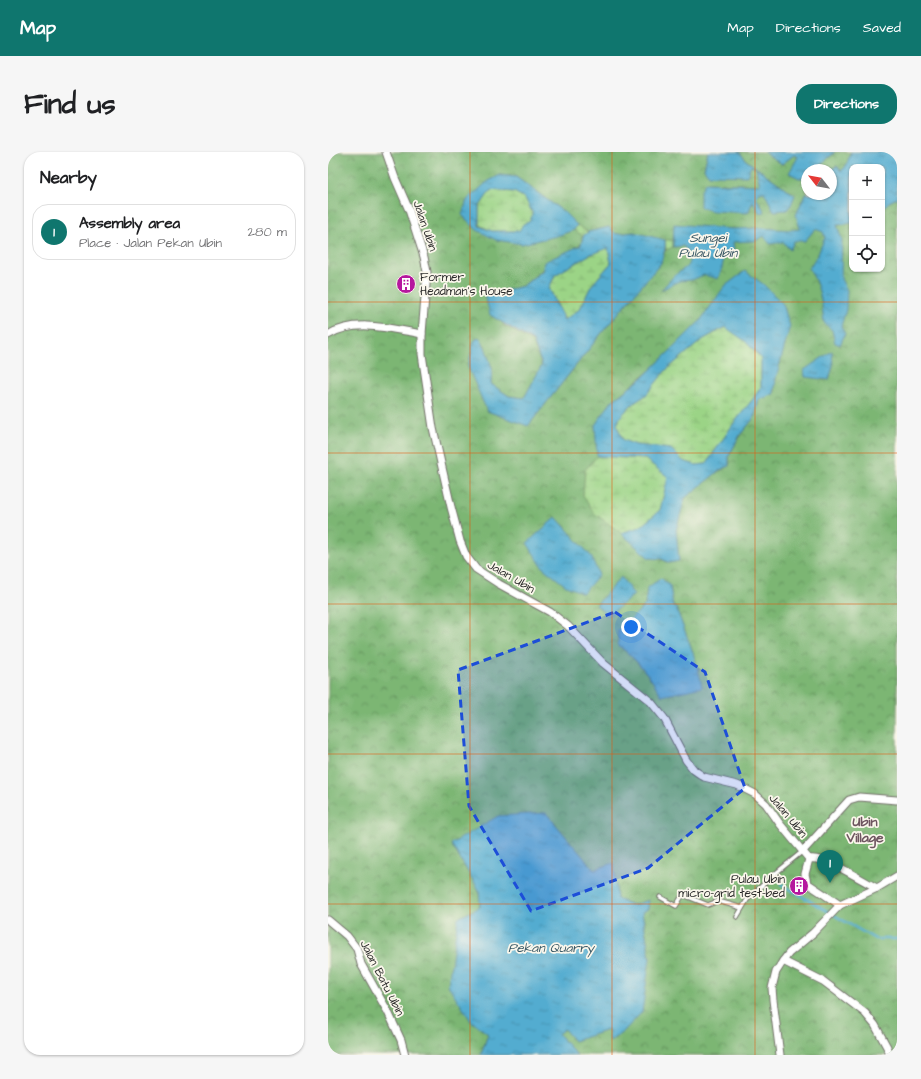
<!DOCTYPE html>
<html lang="en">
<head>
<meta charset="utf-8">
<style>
  body { margin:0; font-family:"Architects Daughter",sans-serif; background:#f6f6f6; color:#202124 }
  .controls { position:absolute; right:12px; top:12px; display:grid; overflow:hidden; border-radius:8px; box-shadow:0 1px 3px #0004 }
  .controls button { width:36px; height:36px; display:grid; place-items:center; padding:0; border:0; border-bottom:1px solid #e0e0e0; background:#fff; color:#202124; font:20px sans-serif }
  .compass { position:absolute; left:473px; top:12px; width:36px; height:36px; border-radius:50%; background:#fff; box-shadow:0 1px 3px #0004; rotate:301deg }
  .you { position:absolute; left:303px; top:475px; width:14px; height:14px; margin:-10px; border:3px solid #fff; border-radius:50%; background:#1a73e8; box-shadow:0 0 0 6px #1a73e833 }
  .badge { display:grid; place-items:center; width:26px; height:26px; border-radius:50%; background:#0f766e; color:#fff; font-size:13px; font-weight:700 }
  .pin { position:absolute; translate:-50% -33px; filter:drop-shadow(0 1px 2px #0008) }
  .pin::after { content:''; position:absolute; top:21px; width:14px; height:12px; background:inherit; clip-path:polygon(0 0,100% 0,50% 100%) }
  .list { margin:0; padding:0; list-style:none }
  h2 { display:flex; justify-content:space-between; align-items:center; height:52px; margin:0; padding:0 16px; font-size:17px }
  h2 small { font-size:13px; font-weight:400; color:#757577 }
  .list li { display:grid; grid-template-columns:26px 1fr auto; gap:12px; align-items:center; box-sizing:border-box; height:56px; margin:0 8px 8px; padding:0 8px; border:1px solid #e0e0e0; border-radius:16px }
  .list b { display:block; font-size:15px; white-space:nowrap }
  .list p { margin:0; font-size:13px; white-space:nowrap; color:#757577 }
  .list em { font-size:13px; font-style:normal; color:#757577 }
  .icon { flex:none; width:22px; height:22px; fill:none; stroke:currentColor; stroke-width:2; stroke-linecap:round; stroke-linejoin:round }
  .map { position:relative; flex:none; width:569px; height:903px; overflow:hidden; border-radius:16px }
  header { display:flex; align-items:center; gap:24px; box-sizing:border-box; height:56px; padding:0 20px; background:#0f766e; color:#fff }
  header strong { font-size:19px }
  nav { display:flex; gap:22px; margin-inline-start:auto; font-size:14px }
  .intro { display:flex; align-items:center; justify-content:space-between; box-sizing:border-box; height:96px; padding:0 24px }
  h1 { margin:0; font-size:28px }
  .button { padding:10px 18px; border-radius:16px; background:#0f766e; color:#fff; font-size:14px; font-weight:700 }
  main { display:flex; gap:24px; padding:0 24px }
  aside { flex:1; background:#fff; border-radius:16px; box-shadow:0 1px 3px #0004 }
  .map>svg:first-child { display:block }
  .forest { fill:url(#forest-crowns); stroke:#54704f; fill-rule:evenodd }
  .wetland { fill:url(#wetland-marsh); stroke:#638058 }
  .water { fill:url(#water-ripples); stroke:#3e6c7e; fill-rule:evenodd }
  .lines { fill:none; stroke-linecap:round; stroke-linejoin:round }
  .stream { stroke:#52acd0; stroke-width:2.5 }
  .service-casing { stroke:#716f67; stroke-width:5.5 }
  .minor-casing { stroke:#716f67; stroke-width:9 }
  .service { stroke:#fff; stroke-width:3.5 }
  .minor { stroke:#fff; stroke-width:7 }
  .marked { fill:#1d4ed8; fill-opacity:0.2; stroke:#1d4ed8; stroke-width:3; stroke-dasharray:8 5; stroke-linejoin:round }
  .grid { fill:none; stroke:#e8590c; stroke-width:1; stroke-opacity:0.55 }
  .labels { text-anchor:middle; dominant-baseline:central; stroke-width:3.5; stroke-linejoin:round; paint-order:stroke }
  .street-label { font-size:12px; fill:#2b2b2b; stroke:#fbf7ec }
  .poi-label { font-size:12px; fill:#2b2b2b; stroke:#fbf7ec; text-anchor:start }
  .water-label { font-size:13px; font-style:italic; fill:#395865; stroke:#fbf7ec }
  .quarter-label { font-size:14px; font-weight:bold; fill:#6e5560; stroke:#fbf7ec }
</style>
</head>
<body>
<header>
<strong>Map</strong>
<nav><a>Map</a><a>Directions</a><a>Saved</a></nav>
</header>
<div class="intro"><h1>Find us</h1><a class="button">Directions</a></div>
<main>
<aside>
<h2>Nearby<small></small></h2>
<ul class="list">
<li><span class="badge">1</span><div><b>Assembly area</b><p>Place · Jalan Pekan Ubin</p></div><em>280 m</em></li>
</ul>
</aside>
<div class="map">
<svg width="569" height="903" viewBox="0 0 569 903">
  <defs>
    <pattern id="forest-crowns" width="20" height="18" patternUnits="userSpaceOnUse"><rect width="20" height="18" fill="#7cb673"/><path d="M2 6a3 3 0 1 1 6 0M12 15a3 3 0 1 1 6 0" fill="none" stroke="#66945f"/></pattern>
    <pattern id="wetland-marsh" width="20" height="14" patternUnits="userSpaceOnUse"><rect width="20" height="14" fill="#9bd486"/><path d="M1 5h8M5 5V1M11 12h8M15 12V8" fill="none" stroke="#86b674"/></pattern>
    <pattern id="water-ripples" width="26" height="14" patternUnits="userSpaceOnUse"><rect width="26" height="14" fill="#52acd0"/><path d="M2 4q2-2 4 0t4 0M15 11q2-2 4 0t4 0" fill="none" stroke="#448ca9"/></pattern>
  </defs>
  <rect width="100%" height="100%" fill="#fbf7ec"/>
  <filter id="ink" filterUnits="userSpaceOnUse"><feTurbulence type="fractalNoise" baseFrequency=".025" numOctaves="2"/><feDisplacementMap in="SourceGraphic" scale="8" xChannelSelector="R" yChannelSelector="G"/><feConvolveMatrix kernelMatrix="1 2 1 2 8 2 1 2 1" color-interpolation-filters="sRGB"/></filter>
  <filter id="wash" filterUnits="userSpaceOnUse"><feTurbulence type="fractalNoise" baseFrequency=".012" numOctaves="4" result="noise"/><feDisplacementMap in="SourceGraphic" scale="16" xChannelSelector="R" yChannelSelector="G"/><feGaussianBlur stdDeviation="0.9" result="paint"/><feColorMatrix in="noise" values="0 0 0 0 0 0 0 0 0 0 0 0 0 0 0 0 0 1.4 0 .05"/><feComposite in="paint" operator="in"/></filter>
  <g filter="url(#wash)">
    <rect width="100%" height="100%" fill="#f4ecd7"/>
    <g class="forest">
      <path d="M0 0H380L376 17 423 14 428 16 432 33 377 31 425 49 431 41 437 40 467 43 419 9 411 0H436L454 12 466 3 470 5 471 26H479L476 89 487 77 524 71V117H554V57L561 50 569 46V903H249L230 882 236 876 246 889 281 877 282 889 322 806 314 760 321 748 305 753 289 747 286 711 266 718 218 661 123 692 151 738 152 755 143 869 160 882 153 903H0ZM172 23 188 25 236 60 249 73ZM281 75 288 82 306 80 338 98 334 104 333 111 276 178 200 274 140 215 146 189 151 185 164 216 163 232 181 244 196 246 214 214 205 190 176 173 157 143 195 134 215 117 253 92 255 84 260 80ZM397 134 448 226 446 241 431 248 426 266 412 283 401 304V314L392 318 357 346 348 378 351 409 341 411 334 407 321 406 284 249C315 225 346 199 372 169 381 158 389 145 397 134ZM342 434 345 454 348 456 371 519 334 544C322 524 308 507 290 493V478L300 470 317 453Z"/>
      <path d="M507 0H523C519 8 521 13 513 19L509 14 502 18H487Z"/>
    </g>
    <g class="wetland">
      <path d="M163 38 186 40 197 46 205 62 201 71 191 79H164L151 73V55Z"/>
      <path d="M249 73 260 80 255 84 246 78Z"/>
      <path d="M337 88H345V95L338 98Z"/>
      <path d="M280 96 283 111 263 134 252 157 237 168 221 136 227 123 261 103Z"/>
      <path d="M398 175 417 189 433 206V235L425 247 406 271 378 312 368 313 355 309 343 297 308 293 295 288 289 274 292 265 303 253 318 243 338 218 374 188Z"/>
      <path d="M269 304 317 307 341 325 332 358 312 375 293 381 266 361 255 344 257 318Z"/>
    </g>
    <g class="water">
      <path d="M380 0H411L419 9 467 43 463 53 459 58 446 59 436 40 431 41 428 45 437 60 432 62 425 49 420 61 384 59 372 55V40L377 31 432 33 428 16 423 14 419 24 381 23 376 17Z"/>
      <path d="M436 0H507L487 18H479V26H471L461 21 470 5 466 3 454 12Z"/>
      <path d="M523 0H569V46L561 50 554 57V15H524V71L509 73 514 88 513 127 519 138 518 158 513 174 517 182 512 193 507 191 504 178 496 171C494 150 492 135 481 116L490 102 497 85 495 80 487 77 477 89H466L462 98 455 90 442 92 436 84 427 89 405 90 406 99 397 100 394 116 390 127 376 123 364 128 351 129 333 138 346 124 361 113 362 102 355 94 345 95 346 72 405 77 432 76 463 78 472 77 468 63 477 42 479 40V42H503L502 18 509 14 513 19C521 13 519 8 523 0Z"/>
      <path d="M172 23 188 25 236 60 249 73 246 78 229 84 194 92 168 88 149 78 134 63 139 48 159 30ZM163 38 186 40 197 46 205 62 201 70 195 72 191 79H164L151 74V55Z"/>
      <path d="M281 75 288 82 306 80 337 88C338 98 335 102 333 111L276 178 200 274 159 259 140 215 146 189 151 185 157 195 164 216 163 232 181 244 196 246 214 213 205 189 162 163 157 143 195 134 215 118 216 110 253 93 255 84 260 80ZM280 96 283 111 263 134 252 157 236 168 221 136 227 123 261 103Z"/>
      <path d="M417 119 435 132 455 152 462 174 448 226 446 242 431 248 426 266 412 283 401 304V314L392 318 357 346 348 378 351 409 341 411 334 407 321 406 293 381 312 375 332 358 340 325 317 307 269 304 267 273 284 249 314 226 344 197 372 169 397 134ZM397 175 417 189 433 206V235L425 247 406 271 378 312 368 313 355 309 343 297 308 293 295 288 289 274 292 265 303 253 318 243 338 218 374 188Z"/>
      <path d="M504 199 505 214 501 228 477 225 476 218Z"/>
      <path d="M228 365 263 404 271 423 255 441 238 434 215 416 199 391Z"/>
      <path d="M293 425 306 443 280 464 268 453Z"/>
      <path d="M333 426 342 434 345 454 348 456C358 482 369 507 374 535L334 544C322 524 309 507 290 493V478L300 470 317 453 319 436Z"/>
      <path d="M218 661 266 718 286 711 289 747 305 753 321 748 320 757 314 760 322 806 314 860 295 880 282 889 280 878 246 889 236 877 230 882 249 903H153L160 882 143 869 120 833 130 766 152 755 151 738 123 692 170 664Z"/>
    </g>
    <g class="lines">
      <path class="stream" d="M453 732 547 787H569"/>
    </g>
  </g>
  <g filter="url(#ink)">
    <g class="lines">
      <defs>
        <g id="service">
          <path d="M332 745 348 754 354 744H358L380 753 390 749 414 756"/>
          <path d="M409 765 419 748 443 725 475 699"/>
        </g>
        <g id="minor">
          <path d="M58 0 67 26 81 58 96 105 99 120 94 182V202L105 276 123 355 132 389 138 404 148 417 171 432 222 460 240 474 275 511 323 550 336 566 358 608 366 618 376 625 409 633 427 642 438 652 452 672 481 707"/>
          <path d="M0 183C28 166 64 177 94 182"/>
          <path d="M475 699 521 648 531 645 569 648"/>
          <path d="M481 707C498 704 533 728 549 736"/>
          <path d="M481 707 477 722 479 731 512 753"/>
          <path d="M0 768 19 784 29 797 33 812 60 860 73 888 77 903"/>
          <path d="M455 809 495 829 537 861 547 873 559 895 562 903"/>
          <path d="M452 903 445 848 444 836 448 820 455 809 461 801 485 781 512 753 549 736 569 724"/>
        </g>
      </defs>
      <use href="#service" class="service-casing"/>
      <use href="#minor" class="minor-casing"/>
      <use href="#service" class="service"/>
      <use href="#minor" class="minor"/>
    </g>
  </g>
  <path class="marked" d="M287 460 377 520 417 636 320 716 203 759 141 654 130 518Z"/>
  <path class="grid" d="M142 0V903M284 0V903M427 0V903M0 150H569M0 301H569M0 452H569M0 602H569M0 752H569"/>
  <defs>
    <symbol id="building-disc" viewBox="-11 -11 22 22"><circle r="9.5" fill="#b5179e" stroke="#fbf7ec"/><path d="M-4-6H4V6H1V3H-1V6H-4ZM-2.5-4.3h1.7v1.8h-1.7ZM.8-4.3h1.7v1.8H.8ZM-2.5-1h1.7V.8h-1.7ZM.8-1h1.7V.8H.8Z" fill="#fff"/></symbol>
  </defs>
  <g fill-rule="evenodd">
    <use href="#building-disc" x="67" y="121" width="22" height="22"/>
    <use href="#building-disc" x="460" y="723" width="22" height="22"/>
  </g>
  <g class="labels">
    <g class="street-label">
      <text transform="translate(97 74) rotate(71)">Jalan Ubin</text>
      <text transform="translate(183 425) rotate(30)">Jalan Ubin</text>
      <text transform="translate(460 664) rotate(50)">Jalan Ubin</text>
      <text transform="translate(54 826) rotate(63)">Jalan Batu Ubin</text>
    </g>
    <g class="poi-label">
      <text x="92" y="125">Former<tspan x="92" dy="14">Headman's House</tspan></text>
      <text x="457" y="727" text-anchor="end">Pulau Ubin<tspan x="457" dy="14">micro-grid test-bed</tspan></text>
    </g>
    <g class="water-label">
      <text x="380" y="86">Sungei<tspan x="380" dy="15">Pulau Ubin</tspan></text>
      <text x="223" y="796">Pekan Quarry</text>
    </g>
    <g class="quarter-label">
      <text x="537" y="670">Ubin<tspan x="537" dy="16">Village</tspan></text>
    </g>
  </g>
</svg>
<div class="controls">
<button>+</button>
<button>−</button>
<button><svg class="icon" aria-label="locate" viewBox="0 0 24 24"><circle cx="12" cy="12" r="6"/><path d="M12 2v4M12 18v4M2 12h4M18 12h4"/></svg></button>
</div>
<svg class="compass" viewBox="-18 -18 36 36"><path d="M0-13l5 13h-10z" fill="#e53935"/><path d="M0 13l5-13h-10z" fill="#757577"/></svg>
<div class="you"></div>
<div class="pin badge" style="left:502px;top:731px">1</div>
</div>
</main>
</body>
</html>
